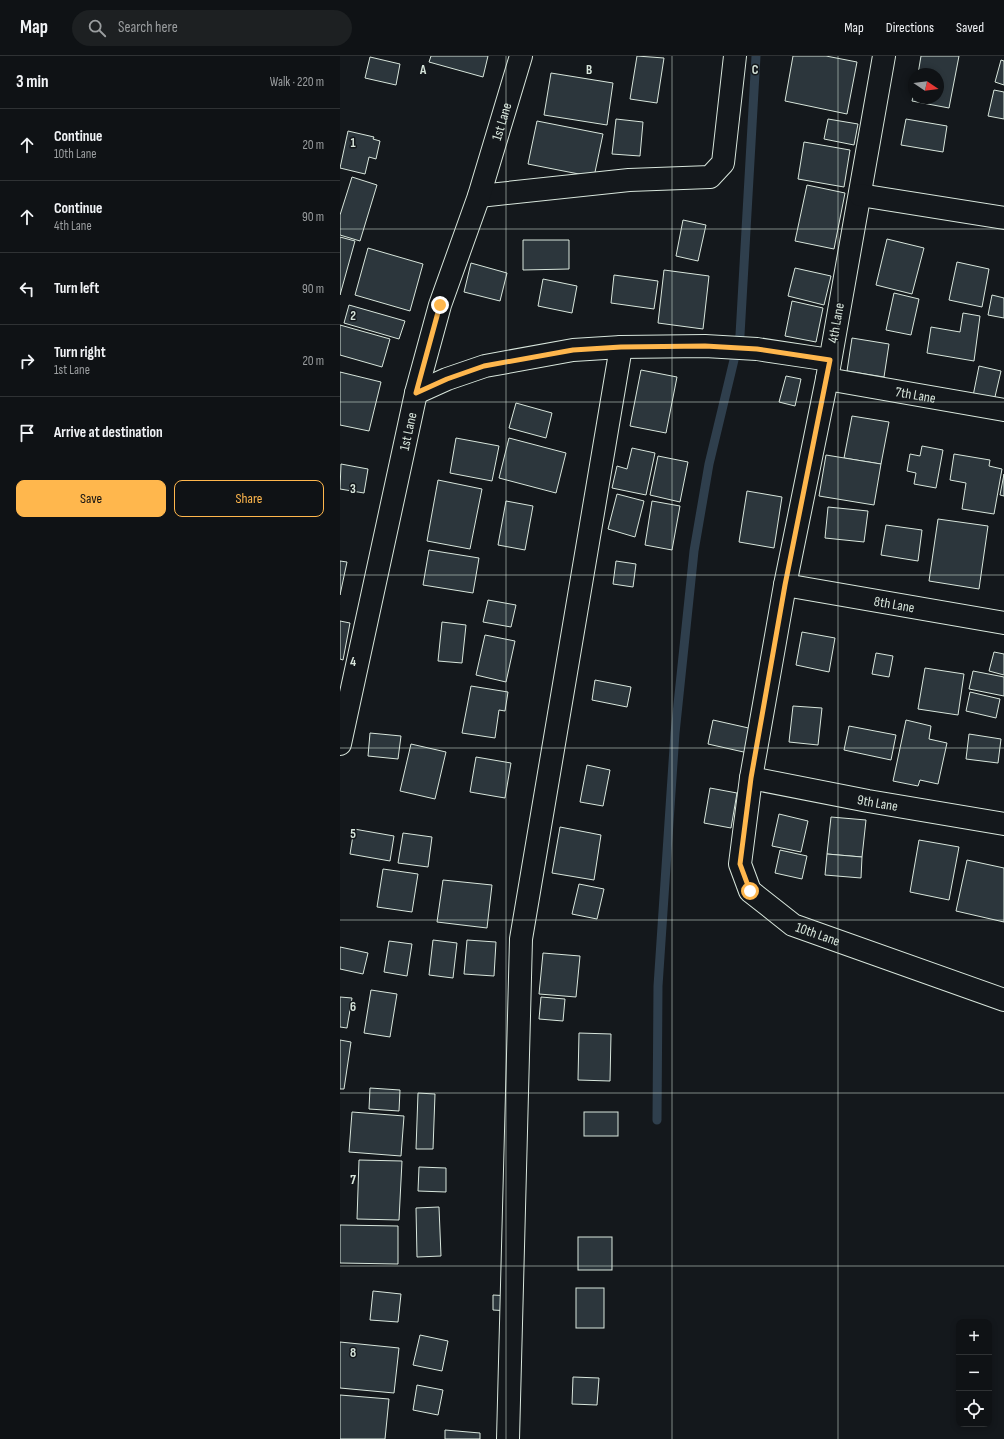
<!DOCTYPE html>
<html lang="en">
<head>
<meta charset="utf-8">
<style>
  body { margin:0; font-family:"Sofia Sans Condensed",sans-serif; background:#1d2022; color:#f1f3f6 }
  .controls { position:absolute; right:12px; bottom:12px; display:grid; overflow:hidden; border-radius:8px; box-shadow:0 2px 6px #0003 }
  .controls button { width:36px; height:36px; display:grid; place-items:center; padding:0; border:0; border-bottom:1px solid #2f3234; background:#0f1215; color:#f1f3f6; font:20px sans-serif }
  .compass { position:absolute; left:568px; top:12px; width:36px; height:36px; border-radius:50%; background:#0f1215; box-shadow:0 2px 6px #0003; rotate:103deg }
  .stop { position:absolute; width:12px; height:12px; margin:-9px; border:3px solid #ffb74d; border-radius:50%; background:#fff }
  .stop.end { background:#ffb74d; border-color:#fff; box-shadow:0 1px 4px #0008 }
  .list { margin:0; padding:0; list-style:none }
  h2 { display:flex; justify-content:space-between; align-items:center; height:52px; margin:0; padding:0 16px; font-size:17px }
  h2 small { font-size:13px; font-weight:400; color:#9b9ea0 }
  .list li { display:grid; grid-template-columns:26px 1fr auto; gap:12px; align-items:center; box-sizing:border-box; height:72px; padding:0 16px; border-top:1px solid #2f3234 }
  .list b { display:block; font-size:15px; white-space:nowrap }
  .list p { margin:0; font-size:13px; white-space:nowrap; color:#9b9ea0 }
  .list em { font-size:13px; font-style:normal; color:#9b9ea0 }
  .actions { display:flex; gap:8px; padding:12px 16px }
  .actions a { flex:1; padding:9px 0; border:1px solid #ffb74d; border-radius:8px; text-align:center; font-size:14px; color:#ffb74d }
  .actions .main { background:#ffb74d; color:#111 }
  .icon { flex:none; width:22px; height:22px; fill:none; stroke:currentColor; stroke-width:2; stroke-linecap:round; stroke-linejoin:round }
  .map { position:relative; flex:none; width:664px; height:1383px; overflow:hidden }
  header { display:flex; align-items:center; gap:24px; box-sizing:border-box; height:56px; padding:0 20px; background:#0f1215; border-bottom:1px solid #2f3234 }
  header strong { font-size:19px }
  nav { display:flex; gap:22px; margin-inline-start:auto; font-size:14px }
  .search { width:280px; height:36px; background:#1d2022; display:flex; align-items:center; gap:10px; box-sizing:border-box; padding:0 14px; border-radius:22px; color:#9b9ea0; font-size:15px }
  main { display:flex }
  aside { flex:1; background:#0f1215 }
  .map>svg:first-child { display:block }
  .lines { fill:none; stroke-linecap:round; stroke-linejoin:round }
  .stream { stroke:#2f3f4d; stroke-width:9 }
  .building { fill:#2c363c; stroke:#d8e6dc }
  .street-casing { stroke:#d8e6dc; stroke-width:24 }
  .street { stroke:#14181c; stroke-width:22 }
  .route { stroke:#ffb74d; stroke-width:5 }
  .grid { fill:none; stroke:#d8e6dc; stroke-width:1; stroke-opacity:0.55 }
  .labels { text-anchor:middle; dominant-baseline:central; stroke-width:3; stroke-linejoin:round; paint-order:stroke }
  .street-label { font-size:14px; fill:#d8e6dc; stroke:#14181c }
  .grid-label { font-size:13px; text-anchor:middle; font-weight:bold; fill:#d8e6dc; stroke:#14181c; stroke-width:3; stroke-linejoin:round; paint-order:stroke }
</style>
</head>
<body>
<header>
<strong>Map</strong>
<div class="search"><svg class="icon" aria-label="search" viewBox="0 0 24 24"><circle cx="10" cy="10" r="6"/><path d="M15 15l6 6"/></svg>Search here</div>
<nav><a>Map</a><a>Directions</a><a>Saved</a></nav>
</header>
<main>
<aside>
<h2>3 min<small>Walk · 220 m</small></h2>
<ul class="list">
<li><svg class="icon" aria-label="ahead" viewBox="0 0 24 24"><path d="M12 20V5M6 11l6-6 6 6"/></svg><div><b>Continue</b><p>10th Lane</p></div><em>20 m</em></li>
<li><svg class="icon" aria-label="ahead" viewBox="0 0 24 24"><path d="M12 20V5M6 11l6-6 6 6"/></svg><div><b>Continue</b><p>4th Lane</p></div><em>90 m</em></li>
<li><svg class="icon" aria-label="left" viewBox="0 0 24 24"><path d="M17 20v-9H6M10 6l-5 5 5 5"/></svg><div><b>Turn left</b></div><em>90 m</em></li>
<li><svg class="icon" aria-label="right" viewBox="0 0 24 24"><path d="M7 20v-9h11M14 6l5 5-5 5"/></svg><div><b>Turn right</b><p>1st Lane</p></div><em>20 m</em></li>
<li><svg class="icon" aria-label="arrive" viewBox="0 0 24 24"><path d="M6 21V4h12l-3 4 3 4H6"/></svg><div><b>Arrive at destination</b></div></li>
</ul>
<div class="actions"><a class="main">Save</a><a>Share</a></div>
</aside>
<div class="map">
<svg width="664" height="1383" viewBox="0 0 664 1383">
  <rect width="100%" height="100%" fill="#14181c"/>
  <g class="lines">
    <path class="stream" d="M317 1064 318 930 335 677 354 495 369 408 400 279 416 0"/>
  </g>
  <g class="building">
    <path d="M91 0H148L143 21 89 6Z"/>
    <path d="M297 0 324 2 317 47 290 43Z"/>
    <path d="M453 0H486L517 6 507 58 445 45Z"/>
    <path d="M581 0H619L609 52 572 45 574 37V42H598V18H578Z"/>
    <path d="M30 1 60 8 56 29 25 22Z"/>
    <path d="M661 4 664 5V29L655 26Z"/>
    <path d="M211 17 273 27 267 69 204 59Z"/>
    <path d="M654 34 664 36V63L648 60Z"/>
    <path d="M276 63 303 66 300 100 272 98Z"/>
    <path d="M488 63 518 68 514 89 484 83Z"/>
    <path d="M566 63 607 70 603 96 561 89Z"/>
    <path d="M197 65 263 78 254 121 188 108Z"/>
    <path d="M8 75 34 81 33 83 40 85 36 103 29 101 25 118 0 112Z"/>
    <path d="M464 86 510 94 504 131 458 123Z"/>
    <path d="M12 121 37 129 20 185 0 179V159Z"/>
    <path d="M467 129 505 137 494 193 455 185Z"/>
    <path d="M343 164 366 169 358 205 336 200Z"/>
    <path d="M0 181 15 185 0 239Z"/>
    <path d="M547 183 584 192 572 238 536 229Z"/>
    <path d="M183 184H229V213L183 214Z"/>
    <path d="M28 192 83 208 70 255 15 239Z"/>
    <path d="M617 206 649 213 642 251 609 244Z"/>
    <path d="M131 207 167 217 160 245 124 236Z"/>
    <path d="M455 212 491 220 484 249 448 240Z"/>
    <path d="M324 214 369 220 363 273 318 267Z"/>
    <path d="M274 219 318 225 314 253 271 247Z"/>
    <path d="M203 223 237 230 232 257 198 250Z"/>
    <path d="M554 237 579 243 571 279 546 274Z"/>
    <path d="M652 239 664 242V262L648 259Z"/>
    <path d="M452 245 483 252 476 286 445 280Z"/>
    <path d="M9 249 65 265 59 283 4 267Z"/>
    <path d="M623 257 640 260 634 305 587 297 591 271 620 276Z"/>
    <path d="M0 269 50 283 42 311 0 299Z"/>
    <path d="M512 282 549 288 544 321 507 315Z"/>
    <path d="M639 310 661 315 654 345 633 340Z"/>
    <path d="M301 314 337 321 326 377 290 370Z"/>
    <path d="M0 316 41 326 29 375 0 369Z"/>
    <path d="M446 320 461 323 455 350 439 346Z"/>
    <path d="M176 347 212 357 206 382 169 372Z"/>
    <path d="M512 360 549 366 541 408 504 402Z"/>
    <path d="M116 382 159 390 152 425 110 417Z"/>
    <path d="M169 382 226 397 216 437 159 422Z"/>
    <path d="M582 390 603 394 596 432 574 428 576 417 567 415 570 398 580 400Z"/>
    <path d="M292 392 315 397 306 439 272 432 277 410 287 413Z"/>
    <path d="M614 398 650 404 649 410 662 413 654 458 622 453 626 427 610 424Z"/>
    <path d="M486 399 541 408 534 449 479 440Z"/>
    <path d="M318 400 348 406 340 446 310 439Z"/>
    <path d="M1 408 28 413 24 437 0 433Z"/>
    <path d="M664 418V440L660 439Z"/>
    <path d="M98 424 142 433 130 493 87 485Z"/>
    <path d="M407 435 442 441 434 492 399 486Z"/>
    <path d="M277 438 304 445 295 481 268 473Z"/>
    <path d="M166 445 193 450 185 494 158 489Z"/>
    <path d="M312 445 340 450 332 494 305 489Z"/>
    <path d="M488 451 528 455 524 486 485 482Z"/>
    <path d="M598 463 648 470 639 533 589 525Z"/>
    <path d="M546 469 582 474 578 505 541 499Z"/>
    <path d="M89 494 139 502 133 537 83 529Z"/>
    <path d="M0 505 7 506 0 539Z"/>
    <path d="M276 505 296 508 293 531 273 528Z"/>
    <path d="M148 544 176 549 171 571 143 566Z"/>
    <path d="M0 565 10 567 3 604 0 603Z"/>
    <path d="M102 566 126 569 122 607 98 605Z"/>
    <path d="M462 576 495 582 489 616 456 609Z"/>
    <path d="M145 579 175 585 166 626 136 619Z"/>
    <path d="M654 596 664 598V619L649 615Z"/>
    <path d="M536 597 553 600 549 621 532 618Z"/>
    <path d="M585 612 624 618 618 659 578 653Z"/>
    <path d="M633 615 664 621V640L629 633Z"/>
    <path d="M255 624 291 631 287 651 252 644Z"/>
    <path d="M131 630 168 636 165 655 159 654 155 682 122 677Z"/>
    <path d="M630 636 660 643 656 662 626 655Z"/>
    <path d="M453 650 482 652 478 689 449 686Z"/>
    <path d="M373 664 413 673 408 697 368 688Z"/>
    <path d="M566 664 591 670 589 683 607 687 598 728 580 724 578 730 553 725Z"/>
    <path d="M509 670 556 679 551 704 504 694Z"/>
    <path d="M30 677 61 680 58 703 28 700Z"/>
    <path d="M629 678 661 683 658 707 626 703Z"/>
    <path d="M71 688 106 696 95 743 60 735Z"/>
    <path d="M136 701 171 707 165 742 130 736Z"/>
    <path d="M247 709 270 714 263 750 240 746Z"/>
    <path d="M370 732 397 737 391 772 364 767Z"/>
    <path d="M439 758 468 765 461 796 432 790Z"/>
    <path d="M491 761 526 764 522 801 487 798Z"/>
    <path d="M220 771 261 779 254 824 212 817Z"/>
    <path d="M14 773 54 780 50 805 10 798Z"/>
    <path d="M63 777 92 781 88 811 58 807Z"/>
    <path d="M579 784 619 791 609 844 570 836Z"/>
    <path d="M440 794 467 800 462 823 435 817Z"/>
    <path d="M487 798 522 801 521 822 485 819Z"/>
    <path d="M627 804 664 812V866L616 855Z"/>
    <path d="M43 813 78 818 72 856 37 851Z"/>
    <path d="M103 824 152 829 147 872 97 866Z"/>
    <path d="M239 828 264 833 257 863 232 858Z"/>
    <path d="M93 884 117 887 113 922 89 919Z"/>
    <path d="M127 884 156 886 154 920 124 918Z"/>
    <path d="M49 885 72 888 67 920 44 916Z"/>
    <path d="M0 891 28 897 23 918 0 913Z"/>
    <path d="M203 897 240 900 236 941 199 938Z"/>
    <path d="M31 934 57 938 50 981 24 977Z"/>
    <path d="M0 941 12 942 7 972 0 971Z"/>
    <path d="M201 941 225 943 223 965 199 963Z"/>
    <path d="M239 977 271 978 270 1025 238 1024Z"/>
    <path d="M0 984 11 986 4 1033H0Z"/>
    <path d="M30 1032 60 1034 59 1055 29 1053Z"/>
    <path d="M78 1037 95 1038 93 1093H76Z"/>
    <path d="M12 1056 64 1060 61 1100 9 1096Z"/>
    <rect x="244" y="1056" width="34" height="24"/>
    <path d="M19 1104 62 1105 59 1164 17 1163Z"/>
    <path d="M79 1111 106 1112V1136L78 1135Z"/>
    <path d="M99 1151 101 1200 77 1201 76 1152Z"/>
    <path d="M0 1169 58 1170V1208L0 1207Z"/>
    <rect x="238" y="1181" width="34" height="33"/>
    <rect x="236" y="1232" width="28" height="40"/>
    <path d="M33 1235 61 1238 58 1266 30 1264Z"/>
    <path d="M153 1239 171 1240 170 1255 153 1254Z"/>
    <path d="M80 1279 108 1285 102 1315 73 1309Z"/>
    <path d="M0 1286 59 1292 54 1337 0 1332Z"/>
    <path d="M233 1321 259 1322 257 1349 232 1348Z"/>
    <path d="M77 1329 103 1334 98 1359 73 1354Z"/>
    <path d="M0 1339 49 1343 45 1383H0Z"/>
    <path d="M105 1374 140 1377V1383H105Z"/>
  </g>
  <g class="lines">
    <defs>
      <g id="street">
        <path id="s1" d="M544 0 487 323 445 529 411 722 400 808 410 835 453 869 664 944"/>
        <path d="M520 139 664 162"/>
        <path d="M139 140 289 124 370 121 383 107 395 0"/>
        <path id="s2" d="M487 323 664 354"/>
        <path d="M76 337 107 323 145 310 233 294 281 291 365 290 417 293 490 304"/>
        <path id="s3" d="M445 529 664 567"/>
        <path id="s4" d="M0 688 76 337 100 249 139 140 181 0"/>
        <path id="s5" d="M411 722 528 745 664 768"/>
        <path d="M168 1383 181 883 281 291"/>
      </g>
    </defs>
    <use href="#street" class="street-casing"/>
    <use href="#street" class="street"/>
  </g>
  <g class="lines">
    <path class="route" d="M100 249 76 337 107 323 144 310 233 294 281 291 365 290 417 293 490 304 445 529 411 722 400 808 410 835"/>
  </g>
  <path class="grid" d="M166 0V1383M332 0V1383M498 0V1383M0 173H664M0 346H664M0 519H664M0 692H664M0 864H664M0 1037H664M0 1210H664"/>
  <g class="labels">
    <g class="street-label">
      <text stroke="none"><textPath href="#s4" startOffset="644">1st Lane</textPath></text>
      <text transform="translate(496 267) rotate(-80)">4th Lane</text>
      <text stroke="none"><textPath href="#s2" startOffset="90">7th Lane</textPath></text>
      <text stroke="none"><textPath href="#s4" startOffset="320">1st Lane</textPath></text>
      <text stroke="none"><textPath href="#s3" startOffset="111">8th Lane</textPath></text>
      <text stroke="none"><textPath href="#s5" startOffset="129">9th Lane</textPath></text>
      <text stroke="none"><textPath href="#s1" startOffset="931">10th Lane</textPath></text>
    </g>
  </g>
  <g class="grid-label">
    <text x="83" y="18">A</text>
    <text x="249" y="18">B</text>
    <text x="415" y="18">C</text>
    <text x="13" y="91">1</text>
    <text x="13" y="264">2</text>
    <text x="13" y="437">3</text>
    <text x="13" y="610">4</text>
    <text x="13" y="782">5</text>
    <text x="13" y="955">6</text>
    <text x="13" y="1128">7</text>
    <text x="13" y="1301">8</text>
  </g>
</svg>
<div class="controls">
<button>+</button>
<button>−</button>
<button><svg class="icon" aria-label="locate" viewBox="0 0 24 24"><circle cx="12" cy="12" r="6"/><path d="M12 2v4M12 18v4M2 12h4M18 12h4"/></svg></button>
</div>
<svg class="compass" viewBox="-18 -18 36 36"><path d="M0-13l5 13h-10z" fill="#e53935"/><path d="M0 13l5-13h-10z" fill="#9b9ea0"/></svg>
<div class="stop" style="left:410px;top:835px"></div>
<div class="stop end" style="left:100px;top:249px"></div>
</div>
</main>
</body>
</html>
